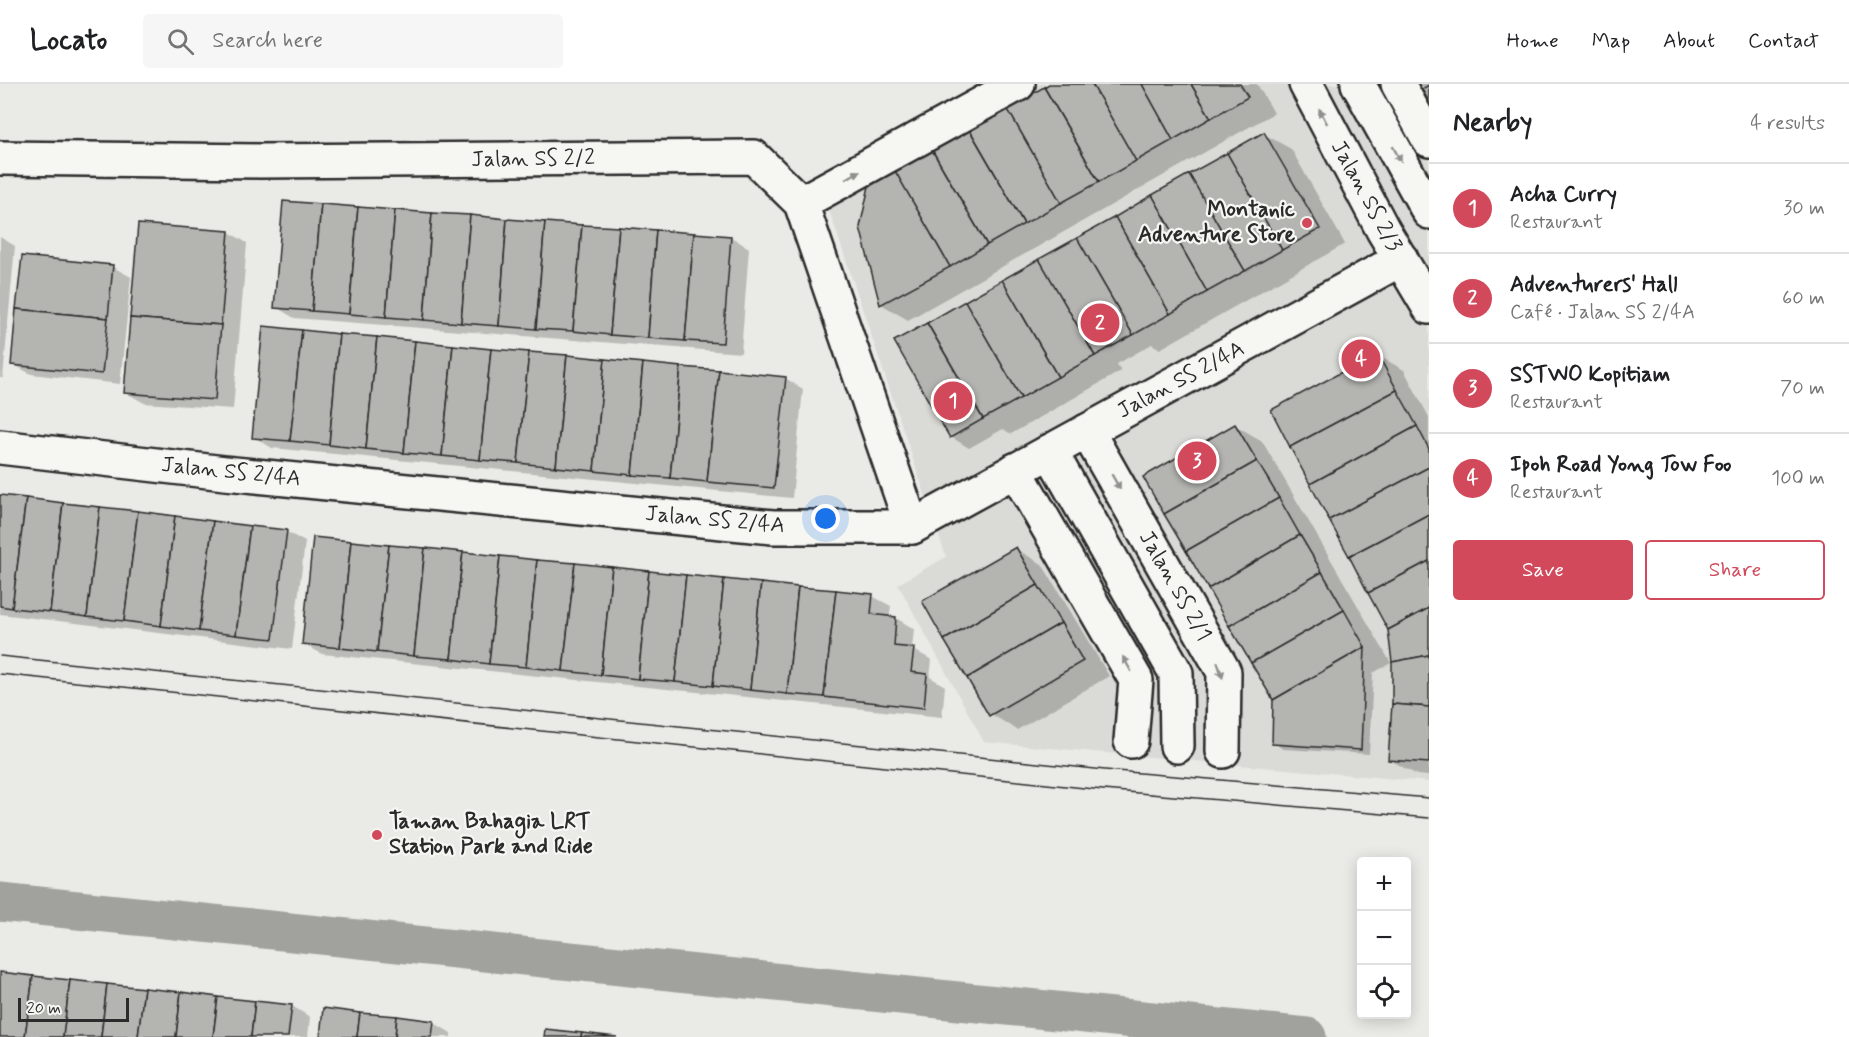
<!DOCTYPE html>
<html lang="en">
<head>
<meta charset="utf-8">
<style>
  body { margin:0; font-family:Mynerve,sans-serif; background:#f6f6f6; color:#202124 }
  .controls { position:absolute; right:18px; bottom:18px; display:grid; overflow:hidden; border-radius:6px; box-shadow:0 3px 15px #0003 }
  .controls button { width:54px; height:54px; display:grid; place-items:center; padding:0; border:0; border-bottom:2px solid #e0e0e0; background:#fff; color:#202124; font:30px sans-serif }
  .scale { position:absolute; left:18px; bottom:15px; width:111px; box-sizing:border-box; padding-left:6px; border:3px solid #2b2b2b; border-top:0; font-size:16px; line-height:21px; white-space:nowrap; color:#2b2b2b; -webkit-text-stroke:4px #f6f6f2; paint-order:stroke }
  .you { position:absolute; left:826px; top:435px; width:21px; height:21px; margin:-15px; border:4px solid #fff; border-radius:50%; background:#1a73e8; box-shadow:0 0 0 9px #1a73e833 }
  .badge { display:grid; place-items:center; width:39px; height:39px; border-radius:50%; background:#d1495b; color:#fff; font-size:20px; font-weight:700 }
  .pin { position:absolute; translate:-50% -50%; border:3px solid #fff; box-shadow:0 2px 6px #0006 }
  .list { margin:0; padding:0; list-style:none }
  h2 { display:flex; justify-content:space-between; align-items:center; height:78px; margin:0; padding:0 24px; font-size:26px }
  h2 small { font-size:20px; font-weight:400; color:#757577 }
  .list li { display:grid; grid-template-columns:39px 1fr auto; gap:18px; align-items:center; box-sizing:border-box; height:90px; padding:0 24px; border-top:2px solid #e0e0e0 }
  .list b { display:block; font-size:22px; white-space:nowrap }
  .list p { margin:0; font-size:20px; white-space:nowrap; color:#757577 }
  .list em { font-size:20px; font-style:normal; color:#757577 }
  .actions { display:flex; gap:12px; padding:18px 24px }
  .actions a { flex:1; padding:14px 0; border:2px solid #d1495b; border-radius:6px; text-align:center; font-size:21px; color:#d1495b }
  .actions .main { background:#d1495b; color:#fff }
  .icon { flex:none; width:33px; height:33px; fill:none; stroke:currentColor; stroke-width:2; stroke-linecap:round; stroke-linejoin:round }
  .map { position:relative; flex:none; width:1429px; height:953px; overflow:hidden }
  header { display:flex; align-items:center; gap:36px; box-sizing:border-box; height:84px; padding:0 30px; background:#fff; border-bottom:2px solid #e0e0e0 }
  header strong { font-size:28px }
  nav { display:flex; gap:33px; margin-inline-start:auto; font-size:21px }
  .search { width:420px; height:54px; background:#f6f6f6; display:flex; align-items:center; gap:15px; box-sizing:border-box; padding:0 21px; border-radius:6px; color:#757577; font-size:22px }
  main { display:flex }
  aside { flex:1; background:#fff }
  .map>svg:first-child { display:block }
  .built { fill:#dadad6 }
  .shadow { fill:#0003 }
  .lines { fill:none; stroke-linecap:round; stroke-linejoin:round }
  .canal { stroke:#a1a19e; stroke-width:39 }
  .building { fill:#b4b4b1; stroke:#2b2b2b; stroke-width:1.5 }
  .street-casing { stroke:#2b2b2b; stroke-width:38 }
  .secondary-casing { stroke:#2b2b2b; stroke-width:38 }
  .street { stroke:#f6f6f2; stroke-width:33 }
  .secondary { stroke:#f6f6f2; stroke-width:33 }
  .tram { stroke:#2b2b2b; stroke-width:1.5 }
  .oneway { fill:#90908e }
  .poi-dot { fill:#d1495b; stroke:#f6f6f2; stroke-width:2 }
  .labels { text-anchor:middle; dominant-baseline:central; stroke-width:4.5; stroke-linejoin:round; paint-order:stroke }
  .street-label { font-size:22px; fill:#2b2b2b; stroke:#f6f6f2 }
  .poi-label { font-size:22px; font-weight:bold; fill:#2b2b2b; stroke:#f6f6f2; text-anchor:end }
</style>
</head>
<body>
<header>
<strong>Locato</strong>
<div class="search"><svg class="icon" aria-label="search" viewBox="0 0 24 24"><circle cx="10" cy="10" r="6"/><path d="M15 15l6 6"/></svg>Search here</div>
<nav><a>Home</a><a>Map</a><a>About</a><a>Contact</a></nav>
</header>
<main>
<div class="map">
<svg width="1429" height="953" viewBox="0 0 1429 953">
  <rect width="100%" height="100%" fill="#eaeae6"/>
  <filter id="ink" filterUnits="userSpaceOnUse"><feTurbulence type="fractalNoise" baseFrequency=".0167" numOctaves="2"/><feDisplacementMap in="SourceGraphic" scale="12" xChannelSelector="R" yChannelSelector="G"/><feConvolveMatrix kernelMatrix="1 2 1 2 8 2 1 2 1" color-interpolation-filters="sRGB"/></filter>
  <g filter="url(#ink)">
    <path class="built" d="M989 0H1429V698L984 658 898 500 946 473 818 93Z"/>
    <g class="shadow">
      <path d="M1052 0H1257L1274 29 908 236 881 220 862 143Z"/>
      <path d="M1421 0H1429V14Z"/>
      <path d="M1264 50 1291 65 1345 160 1160 265 1152 260 1117 280 1121 287 1011 350 1003 345 969 364 951 353Z"/>
      <path d="M229 148 247 159 233 325 144 319 125 308Z"/>
      <path d="M0 153 15 162 3 294H0Z"/>
      <path d="M731 153 749 164 741 269 294 234 276 223Z"/>
      <path d="M23 174 113 183 131 193 120 300 31 290 12 280Z"/>
      <path d="M1377 271 1404 286 1429 333V692L1417 691 1390 676 1394 583Z"/>
      <path d="M785 294 803 305 792 414 272 364 254 353Z"/>
      <path d="M1235 341 1262 357 1391 579 1373 589 1369 670 1283 665 1274 659V616Z"/>
      <path d="M0 412 287 448 305 458 292 565 0 530Z"/>
      <path d="M1016 465 1042 480 1109 592 1017 646 991 630Z"/>
      <path d="M872 512 891 522 889 534H896L914 545 912 565 932 576 930 593 945 602 942 633 322 570 304 560Z"/>
      <path d="M0 889 292 922 310 933 308 953H0Z"/>
      <path d="M433 938 451 949V953H322Z"/>
    </g>
    <g class="lines">
      <path class="canal" d="M0 818 1307 953"/>
    </g>
    <g class="building">
      <path d="M1049 0H1092L1136 77 1099 98 1044 3Z"/>
      <path d="M1092 0H1142L1173 56 1136 77Z"/>
      <path d="M1142 0H1191L1211 34 1173 56Z"/>
      <path d="M1191 0H1240L1248 13 1211 34Z"/>
      <path d="M1429 1V18L1422 5Z"/>
      <path d="M1044 3 1099 98 1061 119 1007 24Z"/>
      <path d="M1007 24 1061 119 1024 140 969 45Z"/>
      <path d="M969 45 1024 140 987 161 932 66Z"/>
      <path d="M1264 48 1320 145 1282 166 1227 69Z"/>
      <path d="M932 66 987 161 950 183 895 87Z"/>
      <path d="M1227 69 1282 166 1245 187 1189 90Z"/>
      <path d="M895 87 950 183 880 221 860 143 869 102Z"/>
      <path d="M1189 90 1245 187 1207 208 1152 111Z"/>
      <path d="M1152 111 1207 208 1170 230 1115 133Z"/>
      <path d="M283 117 321 120 312 227 274 224Z"/>
      <path d="M321 120 358 123 349 230 312 227Z"/>
      <path d="M358 123 395 126 386 233 349 230Z"/>
      <path d="M395 126 432 129 424 236 386 233Z"/>
      <path d="M432 129 470 131 461 239 424 236Z"/>
      <path d="M470 131 507 135 499 242 461 239Z"/>
      <path d="M1115 133 1170 230 1133 251 1077 154Z"/>
      <path d="M507 135 545 138 536 245 499 242Z"/>
      <path d="M545 138 582 141 573 247 536 245Z"/>
      <path d="M138 140 229 147 221 241 130 234Z"/>
      <path d="M582 141 619 143 610 251 573 247Z"/>
      <path d="M619 143 656 146 648 254 610 251Z"/>
      <path d="M656 146 694 149 685 257 648 254Z"/>
      <path d="M694 149 731 152 723 259 685 257Z"/>
      <path d="M1077 154 1133 251 1095 272 1039 175Z"/>
      <path d="M22 172 113 181 108 234 16 225Z"/>
      <path d="M1039 175 1095 272 1058 293 1002 196Z"/>
      <path d="M1002 196 1058 293 1021 314 965 217Z"/>
      <path d="M965 217 1021 314 983 335 927 239Z"/>
      <path d="M16 225 108 234 102 290 11 281Z"/>
      <path d="M130 234 221 241 215 316 124 309Z"/>
      <path d="M927 239 983 335 950 354 894 257Z"/>
      <path d="M263 242 302 246 290 357 252 354Z"/>
      <path d="M302 246 339 250 329 361 290 357Z"/>
      <path d="M339 250 377 253 366 365 329 361Z"/>
      <path d="M377 253 415 257 404 369 366 365Z"/>
      <path d="M415 257 453 261 442 372 404 369Z"/>
      <path d="M453 261 491 265 480 376 442 372Z"/>
      <path d="M491 265 529 268 518 379 480 376Z"/>
      <path d="M529 268 567 271 556 383 518 379Z"/>
      <path d="M1377 269 1397 306 1290 363 1271 326Z"/>
      <path d="M567 271 605 275 594 387 556 383Z"/>
      <path d="M605 275 643 279 632 391 594 387Z"/>
      <path d="M643 279 681 283 670 394 632 391Z"/>
      <path d="M681 283 719 286 707 398 670 394Z"/>
      <path d="M719 286 786 293 774 404 707 398Z"/>
      <path d="M1397 306 1417 342 1310 400 1290 363Z"/>
      <path d="M1235 340 1257 377 1164 430 1143 393Z"/>
      <path d="M1417 342 1429 365V383L1329 436 1310 400Z"/>
      <path d="M1257 377 1279 414 1186 467 1164 430Z"/>
      <path d="M1429 383V430L1349 472 1329 436Z"/>
      <path d="M0 411 26 414 12 524 0 522Z"/>
      <path d="M26 414 63 419 50 528 12 524Z"/>
      <path d="M1279 414 1300 451 1208 505 1186 467Z"/>
      <path d="M63 419 100 423 87 533 50 528Z"/>
      <path d="M100 423 138 427 124 537 87 533Z"/>
      <path d="M138 427 175 432 161 542 124 537Z"/>
      <path d="M1429 430V477L1368 509 1349 472Z"/>
      <path d="M175 432 213 437 199 547 161 542Z"/>
      <path d="M213 437 250 442 236 551 199 547Z"/>
      <path d="M250 442 287 446 273 555 236 551Z"/>
      <path d="M1300 451 1322 488 1229 542 1208 505Z"/>
      <path d="M313 453 351 457 340 564 302 560Z"/>
      <path d="M351 457 389 461 377 568 340 564Z"/>
      <path d="M389 461 425 464 414 572 377 568Z"/>
      <path d="M1016 463 1038 501 944 556 922 517Z"/>
      <path d="M425 464 463 468 451 575 414 572Z"/>
      <path d="M463 468 500 472 489 580 451 575Z"/>
      <path d="M500 472 537 476 526 583 489 580Z"/>
      <path d="M537 476 575 479 563 587 526 583Z"/>
      <path d="M1429 477V524L1388 546 1368 509Z"/>
      <path d="M575 479 612 483 601 591 563 587Z"/>
      <path d="M612 483 649 487 638 595 601 591Z"/>
      <path d="M649 487 686 491 675 598 638 595Z"/>
      <path d="M1322 488 1344 526 1251 579 1229 542Z"/>
      <path d="M686 491 724 495 713 602 675 598Z"/>
      <path d="M724 495 761 499 750 606 713 602Z"/>
      <path d="M761 499 798 503 787 610 750 606Z"/>
      <path d="M1038 501 1061 539 967 594 944 556Z"/>
      <path d="M798 503 836 506 824 613 787 610Z"/>
      <path d="M836 506 873 510 871 530 896 533 894 562 914 564 911 588 927 590 924 624 824 613Z"/>
      <path d="M1429 524V571L1392 578 1388 546Z"/>
      <path d="M1344 526 1365 563 1273 616 1251 579Z"/>
      <path d="M1061 539 1083 577 989 632 967 594Z"/>
      <path d="M1365 563 1361 666 1272 660 1273 616Z"/>
      <path d="M1429 571V623L1392 620V578Z"/>
      <path d="M1392 620 1429 623V679L1388 676Z"/>
      <path d="M0 888 33 892 25 953H0Z"/>
      <path d="M33 892 70 896 63 953H25Z"/>
      <path d="M70 896 107 900 101 953H63Z"/>
      <path d="M107 900 144 904 138 953H101Z"/>
      <path d="M144 904 181 908 176 953H138Z"/>
      <path d="M181 908 218 913 213 953H176Z"/>
      <path d="M218 913 255 917 251 953H213Z"/>
      <path d="M255 917 292 921 288 953H251Z"/>
      <path d="M323 924 360 929 357 953H320Z"/>
      <path d="M360 929 397 932 395 953H357Z"/>
      <path d="M397 932 434 937 432 953H395Z"/>
      <path d="M545 945 582 949 581 953H544Z"/>
      <path d="M582 949 617 953H581Z"/>
    </g>
    <g class="lines">
      <defs>
        <g id="street">
          <path d="M1398 0 1429 56"/>
          <path d="M0 74 260 77 754 73 801 119 912 443"/>
          <path d="M801 119 1018 0"/>
          <path d="M1087 347 1224 588 1223 667"/>
          <path d="M0 363 225 389 773 443H912L1401 175"/>
          <path d="M1050 367 1176 589 1177 662"/>
          <path d="M1015 386 1136 596 1131 657"/>
        </g>
        <g id="secondary">
          <path d="M1306 0 1383 146 1429 223"/>
          <path d="M1358 0 1429 128"/>
        </g>
      </defs>
      <use href="#street" class="street-casing"/>
      <use href="#secondary" class="secondary-casing"/>
      <use href="#street" class="street"/>
      <use href="#secondary" class="secondary"/>
      <g class="tram">
        <path d="M0 572 1105 686 1429 714"/>
        <path d="M0 590 1103 706 1429 734"/>
      </g>
    </g>
    <defs><path id="oneway-solid" d="M-6-.8H1V-3.2L6.5 0L1 3.2V.8H-6Z" transform="scale(1.5)"/></defs>
    <g class="oneway">
      <use href="#oneway-solid" transform="translate(1323 32) rotate(-118)"/>
      <use href="#oneway-solid" transform="translate(1397 70) rotate(61)"/>
      <use href="#oneway-solid" transform="translate(853 91) rotate(-29)"/>
      <use href="#oneway-solid" transform="translate(1116 398) rotate(60)"/>
      <use href="#oneway-solid" transform="translate(1127 580) rotate(-120)"/>
      <use href="#oneway-solid" transform="translate(1220 586) rotate(72)"/>
    </g>
  </g>
  <g class="poi-dot">
    <circle cx="1307" cy="139" r="6"/>
    <circle cx="377" cy="751" r="6"/>
  </g>
  <g class="labels">
    <g class="street-label">
      <text transform="translate(533 75) rotate(-1)">Jalan SS 2/2</text>
      <text transform="translate(1366 112) rotate(61)">Jalan SS 2/3</text>
      <text transform="translate(1181 296) rotate(-28)">Jalan SS 2/4A</text>
      <text transform="translate(231 388) rotate(6)">Jalan SS 2/4A</text>
      <text transform="translate(715 436) rotate(5)">Jalan SS 2/4A</text>
      <text transform="translate(1175 502) rotate(60)">Jalan SS 2/1</text>
    </g>
    <g class="poi-label">
      <text x="1295" y="126">Montanic<tspan x="1295" dy="25">Adventure Store</tspan></text>
      <text x="389" y="738" text-anchor="start">Taman Bahagia LRT<tspan x="389" dy="25">Station Park and Ride</tspan></text>
    </g>
  </g>
</svg>
<div class="controls">
<button>+</button>
<button>−</button>
<button><svg class="icon" aria-label="locate" viewBox="0 0 24 24"><circle cx="12" cy="12" r="6"/><path d="M12 2v4M12 18v4M2 12h4M18 12h4"/></svg></button>
</div>
<div class="scale">20 m</div>
<div class="you"></div>
<div class="pin badge" style="left:953px;top:317px">1</div>
<div class="pin badge" style="left:1100px;top:239px">2</div>
<div class="pin badge" style="left:1197px;top:377px">3</div>
<div class="pin badge" style="left:1361px;top:275px">4</div>
</div>
<aside>
<h2>Nearby<small>4 results</small></h2>
<ul class="list">
<li><span class="badge">1</span><div><b>Acha Curry</b><p>Restaurant</p></div><em>30 m</em></li>
<li><span class="badge">2</span><div><b>Adventurers' Hall</b><p>Café · Jalan SS 2/4A</p></div><em>60 m</em></li>
<li><span class="badge">3</span><div><b>SSTWO Kopitiam</b><p>Restaurant</p></div><em>70 m</em></li>
<li><span class="badge">4</span><div><b>Ipoh Road Yong Tow Foo</b><p>Restaurant</p></div><em>100 m</em></li>
</ul>
<div class="actions"><a class="main">Save</a><a>Share</a></div>
</aside>
</main>
</body>
</html>
